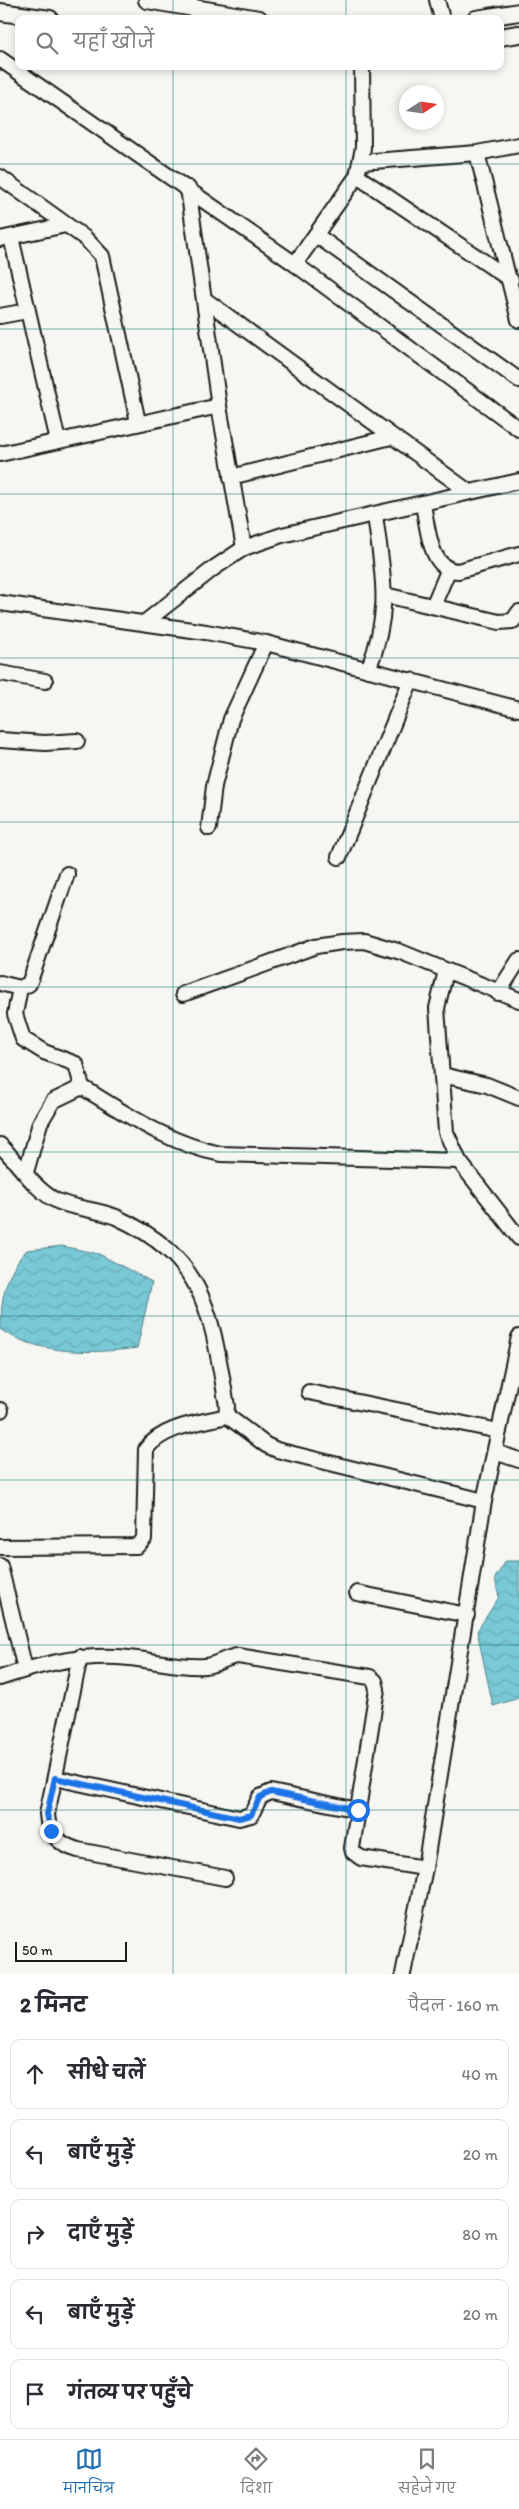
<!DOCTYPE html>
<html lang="hi">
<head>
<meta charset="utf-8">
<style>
  body { margin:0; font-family:Itim,"Playpen Sans Deva",sans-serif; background:#f2f2f3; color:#2b2b33 }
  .compass { position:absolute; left:399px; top:85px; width:45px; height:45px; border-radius:50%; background:#fff; box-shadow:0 2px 8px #0003; rotate:78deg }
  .scale { position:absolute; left:15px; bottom:12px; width:112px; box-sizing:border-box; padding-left:5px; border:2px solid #1c1c1c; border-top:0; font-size:14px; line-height:18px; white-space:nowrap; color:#1c1c1c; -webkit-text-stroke:4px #f6f6f2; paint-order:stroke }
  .stop { position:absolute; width:15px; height:15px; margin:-11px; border:4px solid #1a73e8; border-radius:50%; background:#fff }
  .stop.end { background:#1a73e8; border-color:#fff; box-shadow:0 1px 5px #0008 }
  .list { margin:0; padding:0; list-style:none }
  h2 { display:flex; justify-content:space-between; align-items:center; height:65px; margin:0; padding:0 20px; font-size:21px }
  h2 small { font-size:16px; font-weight:400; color:#7c7c81 }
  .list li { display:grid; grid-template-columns:32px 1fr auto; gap:15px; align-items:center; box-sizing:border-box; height:70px; margin:0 10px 10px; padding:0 10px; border:1px solid #e1e1e2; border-radius:10px }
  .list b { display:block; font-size:19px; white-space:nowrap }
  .list em { font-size:16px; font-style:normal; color:#7c7c81 }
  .icon { flex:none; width:28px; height:28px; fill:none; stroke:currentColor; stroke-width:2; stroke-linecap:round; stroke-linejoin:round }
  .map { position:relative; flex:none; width:519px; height:1974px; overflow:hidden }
  .search { position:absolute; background:#fff; box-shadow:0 2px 8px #0003; left:15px; right:15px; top:15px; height:55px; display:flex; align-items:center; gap:12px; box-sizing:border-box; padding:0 18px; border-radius:10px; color:#7c7c81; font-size:19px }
  .sheet { height:465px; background:#fff }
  nav { display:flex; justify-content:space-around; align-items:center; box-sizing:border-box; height:70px; border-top:1px solid #e1e1e2; background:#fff; font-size:14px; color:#7c7c81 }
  nav a { display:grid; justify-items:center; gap:2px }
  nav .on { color:#1f6fb2 }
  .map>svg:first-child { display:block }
  .water { fill:url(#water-waves); stroke:#54838b }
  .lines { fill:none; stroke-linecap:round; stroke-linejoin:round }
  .minor-casing { stroke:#1c1c1c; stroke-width:18 }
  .tertiary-casing { stroke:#1c1c1c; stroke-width:20 }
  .minor { stroke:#f6f6f2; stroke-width:14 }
  .tertiary { stroke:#f6f6f2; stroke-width:16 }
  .route { stroke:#1a73e8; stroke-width:6 }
  .grid { fill:none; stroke:#0f766e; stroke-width:1; stroke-opacity:0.55 }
</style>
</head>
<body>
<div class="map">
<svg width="519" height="1974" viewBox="0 0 519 1974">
  <defs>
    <pattern id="water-waves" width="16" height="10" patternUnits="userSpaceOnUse" patternTransform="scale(1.25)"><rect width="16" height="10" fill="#79c8d5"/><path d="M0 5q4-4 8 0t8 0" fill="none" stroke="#68abb6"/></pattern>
  </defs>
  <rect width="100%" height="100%" fill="#f6f6f2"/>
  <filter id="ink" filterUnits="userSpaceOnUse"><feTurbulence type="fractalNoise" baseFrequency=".02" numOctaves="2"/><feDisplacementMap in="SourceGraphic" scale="10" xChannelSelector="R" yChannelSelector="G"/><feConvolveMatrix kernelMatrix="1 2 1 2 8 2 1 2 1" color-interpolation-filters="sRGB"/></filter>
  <g filter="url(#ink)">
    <g class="water">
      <path d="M62 1246 99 1254 152 1282 137 1348C93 1354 40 1355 1 1330 0 1301 6 1271 27 1250Z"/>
      <path d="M506 1561H519V1698L493 1706 477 1631 499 1597 495 1578Z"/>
    </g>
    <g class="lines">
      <defs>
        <g id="minor">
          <path d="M437 0 442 19"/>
          <path d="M0 59 295 264 519 429"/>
          <path d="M477 153 519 320"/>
          <path d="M361 162 477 153 519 145"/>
          <path d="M357 176 511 280"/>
          <path d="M0 177 85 238 102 256 138 422"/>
          <path d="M188 188 219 406 244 548"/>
          <path d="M316 235 519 380"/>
          <path d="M11 237 58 441"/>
          <path d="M0 239 66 225"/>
          <path d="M295 264 357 176 363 148 362 66"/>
          <path d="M204 299 469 492"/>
          <path d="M0 316 27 311"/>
          <path d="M0 454 219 406"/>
          <path d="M231 477 391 437"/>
          <path d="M423 505C428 527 429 570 458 571L519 554"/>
          <path d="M385 595 499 622 513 621 519 612"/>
          <path d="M0 603 206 632 266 643 519 709"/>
          <path d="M433 606 448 571"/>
          <path d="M144 623 214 568 244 548 282 535 519 481"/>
          <path d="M368 670C392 610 383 577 375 515"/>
          <path d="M0 673 45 681"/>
          <path d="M0 740 45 743 77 741"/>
          <path d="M209 828 214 786 231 719 266 643"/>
          <path d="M339 857 411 680"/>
          <path d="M446 971 437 1008 446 1132 459 1161 519 1238"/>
          <path d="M0 983 20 988 29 984 67 874"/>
          <path d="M20 988 15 1014 23 1039 44 1052 76 1064 82 1087C126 1114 169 1144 221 1154L459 1161"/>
          <path d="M498 993 519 960"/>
          <path d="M183 994 316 946 342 942 364 941 401 952 519 1000"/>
          <path d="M442 1075 487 1085 519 1098"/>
          <path d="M0 1145C18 1162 34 1190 57 1201 75 1209 97 1209 116 1217 208 1259 211 1316 227 1406L226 1415 223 1417C197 1423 162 1427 146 1449L144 1539 137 1546 0 1547"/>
          <path d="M26 1172 40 1123 53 1101 82 1087"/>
          <path d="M309 1392 499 1431"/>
          <path d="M0 1410H1"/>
          <path d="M226 1415 266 1445 277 1450 484 1501"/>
          <path d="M495 1452 519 1460"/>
          <path d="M0 1566 25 1669"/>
          <path d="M357 1593 467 1615"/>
          <path d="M80 1657 47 1814C48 1834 60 1845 78 1850L225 1878"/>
          <path d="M0 1678C38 1665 77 1655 117 1657 146 1658 176 1668 205 1666 217 1665 226 1657 238 1656L370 1677 375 1681 377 1689 352 1848 353 1852 361 1858 425 1868"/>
          <path d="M55 1778 239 1818 251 1815 260 1797 271 1792 358 1810"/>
          <path d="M403 1974 425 1868 484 1501 519 1337"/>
        </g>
        <g id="tertiary">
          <path d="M147 0 259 19"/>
          <path d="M0 12 50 19"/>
          <path d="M476 19 519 12"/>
          <path d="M500 37 519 34"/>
        </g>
      </defs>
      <use href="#minor" class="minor-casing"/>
      <use href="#tertiary" class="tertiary-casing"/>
      <use href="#minor" class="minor"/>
      <use href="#tertiary" class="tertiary"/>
    </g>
  </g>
  <g class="lines" filter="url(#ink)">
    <path class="route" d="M51 1831 47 1814 55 1778 239 1818 251 1815 260 1797 271 1792 358 1810"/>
  </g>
  <path class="grid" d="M173 0V19M346 0V19M173 66V1974M346 66V1974M0 164H519M0 329H519M0 494H519M0 658H519M0 822H519M0 987H519M0 1152H519M0 1316H519M0 1480H519M0 1645H519M0 1810H519"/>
</svg>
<svg class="compass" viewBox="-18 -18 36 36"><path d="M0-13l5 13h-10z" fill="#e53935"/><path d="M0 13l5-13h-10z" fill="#7c7c81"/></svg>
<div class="scale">50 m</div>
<div class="stop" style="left:358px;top:1810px"></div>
<div class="stop end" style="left:51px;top:1831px"></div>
<div class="search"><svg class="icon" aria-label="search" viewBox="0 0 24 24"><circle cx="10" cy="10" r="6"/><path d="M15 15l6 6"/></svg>यहाँ खोजें</div>
</div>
<section class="sheet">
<h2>2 मिनट<small>पैदल · 160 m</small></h2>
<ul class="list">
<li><svg class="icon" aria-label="ahead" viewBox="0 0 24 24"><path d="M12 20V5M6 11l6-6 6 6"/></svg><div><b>सीधे चलें</b></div><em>40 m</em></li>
<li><svg class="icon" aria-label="left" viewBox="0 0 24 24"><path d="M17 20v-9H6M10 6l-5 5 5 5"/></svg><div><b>बाएँ मुड़ें</b></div><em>20 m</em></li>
<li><svg class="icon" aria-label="right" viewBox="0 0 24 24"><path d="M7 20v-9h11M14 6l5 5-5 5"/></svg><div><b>दाएँ मुड़ें</b></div><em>80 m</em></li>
<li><svg class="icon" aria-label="left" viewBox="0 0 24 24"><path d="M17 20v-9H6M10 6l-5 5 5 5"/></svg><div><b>बाएँ मुड़ें</b></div><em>20 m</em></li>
<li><svg class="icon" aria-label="arrive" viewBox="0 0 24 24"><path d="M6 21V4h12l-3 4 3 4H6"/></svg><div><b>गंतव्य पर पहुँचे</b></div></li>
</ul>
</section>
<nav>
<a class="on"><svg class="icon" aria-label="map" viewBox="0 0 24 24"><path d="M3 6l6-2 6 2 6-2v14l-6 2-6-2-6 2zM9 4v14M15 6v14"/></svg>मानचित्र</a>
<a><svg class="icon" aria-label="directions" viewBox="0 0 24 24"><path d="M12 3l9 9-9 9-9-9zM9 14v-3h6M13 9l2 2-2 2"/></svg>दिशा</a>
<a><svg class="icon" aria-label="saved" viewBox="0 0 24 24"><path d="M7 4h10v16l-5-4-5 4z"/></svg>सहेजे गए</a>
</nav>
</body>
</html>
